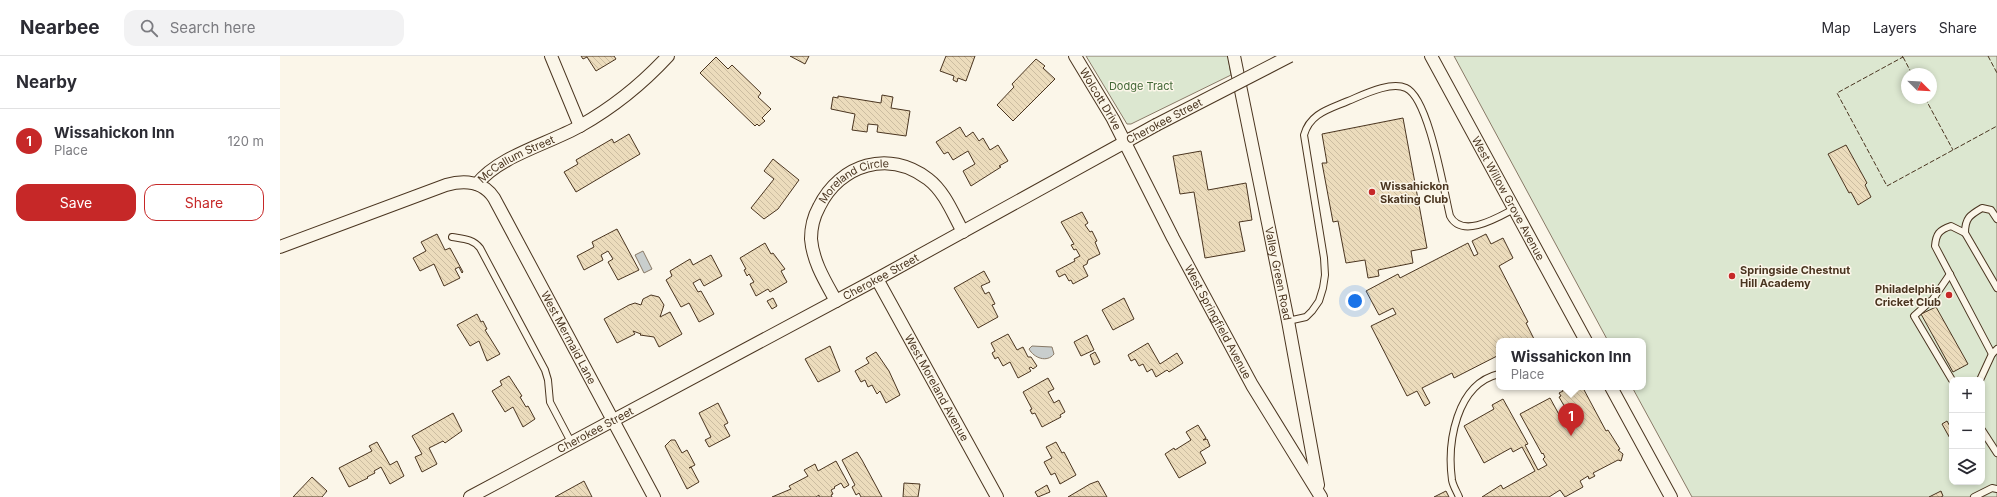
<!DOCTYPE html>
<html lang="en">
<head>
<meta charset="utf-8">
<style>
  body { margin:0; font-family:Inter,sans-serif; background:#f2f2f3; color:#2b2b33 }
  .controls { position:absolute; right:12px; bottom:12px; display:grid; overflow:hidden; border-radius:8px; box-shadow:0 2px 6px #0003 }
  .controls button { width:36px; height:36px; display:grid; place-items:center; padding:0; border:0; border-bottom:1px solid #e1e1e2; background:#fff; color:#2b2b33; font:20px sans-serif }
  .compass { position:absolute; left:1621px; top:12px; width:36px; height:36px; border-radius:50%; background:#fff; box-shadow:0 2px 6px #0003; rotate:114deg }
  .you { position:absolute; left:1075px; top:245px; width:14px; height:14px; margin:-10px; border:3px solid #fff; border-radius:50%; background:#1a73e8; box-shadow:0 0 0 6px #1a73e833 }
  .badge { display:grid; place-items:center; width:26px; height:26px; border-radius:50%; background:#c62828; color:#fff; font-size:13px; font-weight:700 }
  .pin { position:absolute; translate:-50% -33px; filter:drop-shadow(0 1px 2px #0008) }
  .pin::after { content:''; position:absolute; top:21px; width:14px; height:12px; background:inherit; clip-path:polygon(0 0,100% 0,50% 100%) }
  .popup { position:absolute; left:1216px; top:282px; width:150px; height:52px; box-sizing:border-box; display:grid; place-content:center; border-radius:8px; background:#fff; filter:drop-shadow(0 1px 3px #0005); font-size:13px; white-space:nowrap; color:#7c7c81 }
  .popup b { font-size:15px; color:#2b2b33 }
  .popup::after { content:''; position:absolute; left:50%; top:100%; margin-left:-8px; border:8px solid transparent; border-top-color:#fff }
  .list { margin:0; padding:0; list-style:none }
  h2 { display:flex; justify-content:space-between; align-items:center; height:52px; margin:0; padding:0 16px; font-size:17px }
  h2 small { font-size:13px; font-weight:400; color:#7c7c81 }
  .list li { display:grid; grid-template-columns:26px 1fr auto; gap:12px; align-items:center; box-sizing:border-box; height:64px; padding:0 16px; border-top:1px solid #e1e1e2 }
  .list b { display:block; font-size:15px; white-space:nowrap }
  .list p { margin:0; font-size:13px; white-space:nowrap; color:#7c7c81 }
  .list em { font-size:13px; font-style:normal; color:#7c7c81 }
  .actions { display:flex; gap:8px; padding:12px 16px }
  .actions a { flex:1; padding:9px 0; border:1px solid #c62828; border-radius:12px; text-align:center; font-size:14px; color:#c62828 }
  .actions .main { background:#c62828; color:#fff }
  .icon { flex:none; width:22px; height:22px; fill:none; stroke:currentColor; stroke-width:2; stroke-linecap:round; stroke-linejoin:round }
  .map { position:relative; flex:none; width:1717px; height:441px; overflow:hidden }
  header { display:flex; align-items:center; gap:24px; box-sizing:border-box; height:56px; padding:0 20px; background:#fff; border-bottom:1px solid #e1e1e2 }
  header strong { font-size:19px }
  nav { display:flex; gap:22px; margin-inline-start:auto; font-size:14px }
  .search { width:280px; height:36px; background:#f2f2f3; display:flex; align-items:center; gap:10px; box-sizing:border-box; padding:0 14px; border-radius:12px; color:#7c7c81; font-size:15px }
  main { display:flex }
  aside { flex:1; background:#fff }
  .map>svg:first-child { display:block }
  .park { fill:#dce7d0; stroke:#887966; fill-rule:evenodd }
  .water { fill:#c9cecd; stroke:#887966 }
  .building { fill:url(#building-back-hatch); stroke:#4a3520 }
  .lines { fill:none; stroke-linecap:round; stroke-linejoin:round }
  .lane-casing { stroke:#4a3520; stroke-width:8 }
  .street-casing { stroke:#4a3520; stroke-width:14 }
  .lane { stroke:#fbf6e9; stroke-width:6 }
  .street { stroke:#fbf6e9; stroke-width:12 }
  .street-bridge-casing { stroke:#4a3520; stroke-width:14; stroke-linecap:butt }
  .street-bridge { stroke:#fbf6e9; stroke-width:12 }
  .fence { stroke:#4a3520; stroke-width:1; stroke-dasharray:5 2; stroke-linecap:butt }
  .poi-dot { fill:#c62828; stroke:#fbf6e9; stroke-width:1.5 }
  .labels { text-anchor:middle; dominant-baseline:central; stroke-width:3; stroke-linejoin:round; paint-order:stroke }
  .park-label { font-size:11px; fill:#436837; stroke:#fbf6e9 }
  .street-label { font-size:11px; fill:#4a3520; stroke:#fbf6e9 }
  .poi-label { font-size:11px; font-weight:bold; fill:#4a3520; stroke:#fbf6e9; text-anchor:start }
</style>
</head>
<body>
<header>
<strong>Nearbee</strong>
<div class="search"><svg class="icon" aria-label="search" viewBox="0 0 24 24"><circle cx="10" cy="10" r="6"/><path d="M15 15l6 6"/></svg>Search here</div>
<nav><a>Map</a><a>Layers</a><a>Share</a></nav>
</header>
<main>
<aside>
<h2>Nearby<small></small></h2>
<ul class="list">
<li><span class="badge">1</span><div><b>Wissahickon Inn</b><p>Place</p></div><em>120 m</em></li>
</ul>
<div class="actions"><a class="main">Save</a><a>Share</a></div>
</aside>
<div class="map">
<svg width="1717" height="441" viewBox="0 0 1717 441">
  <defs>
    <pattern id="building-back-hatch" width="6" height="6" patternUnits="userSpaceOnUse"><rect width="6" height="6" fill="#ecdcbc"/><path d="M-1 5l2 2M0 0l6 6M5-1l2 2" fill="none" stroke="#ccbda1"/></pattern>
  </defs>
  <rect width="100%" height="100%" fill="#fbf6e9"/>
  <g class="park">
    <path d="M806 0H948L951 19 851 68H847Z"/>
    <path d="M1174 0H1717V441H1412L1352 331H1363V285H1328ZM1627 18H1651V42H1627ZM1672 324H1702V426H1672Z"/>
  </g>
  <g class="water">
    <path d="M363 195 372 213 364 217 355 199Z"/>
    <path d="M752 290 772 291 774 298C767 307 754 302 749 293Z"/>
  </g>
  <g class="building">
    <path d="M301 0H334L336 3 316 15 307 1 303 3Z"/>
    <path d="M510 0H529L525 8Z"/>
    <path d="M666 0H695L686 25 678 22 677 26 673 24 674 20 660 15Z"/>
    <path d="M436 1 448 13 452 9 481 37 478 41 491 53 482 62 485 65 479 70 477 68 475 70 420 17Z"/>
    <path d="M756 3 765 10 763 12 775 23 733 65 717 49 734 31 732 28Z"/>
    <path d="M602 39 613 41 611 52 630 55 626 80 597 76 598 69 588 68 587 76 572 74 575 58 551 53 553 41 558 42V40L601 47Z"/>
    <path d="M1123 62 1147 192 1131 195 1133 207 1098 214 1099 220 1088 222 1085 204 1066 207 1058 165 1053 166 1042 107H1047L1042 78Z"/>
    <path d="M680 71 686 81 693 76 699 85 703 82 710 94 718 89 728 105 719 110 721 111 691 130 683 115 695 108 688 95 673 104 668 96 664 98 656 86Z"/>
    <path d="M349 78 360 98 296 136 284 116 298 108 296 104 332 83 334 87Z"/>
    <path d="M1566 89 1587 127 1585 129 1591 141 1578 149 1571 136 1569 137 1548 98Z"/>
    <path d="M921 95 928 134 966 127 972 164 959 166 965 195 925 202 914 136 900 138 893 100Z"/>
    <path d="M493 103 519 124 498 153 484 163 471 152 494 123 484 115Z"/>
    <path d="M802 156 808 167 805 169 810 176 812 175 817 185 815 186 820 198 808 204 807 208 803 210 808 220 793 228 791 224 789 225 785 218 779 221 776 215 795 205 794 203 800 200 796 193 794 194 791 189 794 188 781 166Z"/>
    <path d="M337 173 359 214 338 224 328 206 333 203 328 195 321 199 323 204 304 214 297 200 314 191 312 186Z"/>
    <path d="M157 178 165 194 170 192 183 216 182 217 179 211 175 213 180 222 164 230 154 208 140 215 133 202 146 195 141 186Z"/>
    <path d="M1206 178 1211 188 1223 182 1233 202 1219 210 1248 266 1246 267 1255 285H1219V299L1174 322 1172 317 1142 332 1150 347 1145 350 1137 335 1127 340 1091 270 1116 258 1113 252 1099 259 1086 235 1118 218 1120 222 1188 187 1194 200 1198 198 1192 185Z"/>
    <path d="M485 187 491 198 493 197 505 213 501 215 507 226 490 236 488 233 476 240 470 228 474 226 469 218 467 220 464 214 466 213 460 202Z"/>
    <path d="M431 199 442 220 424 230 420 223 413 227 418 236 421 235 434 258 419 266 409 247 401 251 386 224 392 220 390 215 410 203 413 209Z"/>
    <path d="M704 215 710 226 701 230 705 238 709 236 715 248 712 249 718 261 698 272 674 232Z"/>
    <path d="M371 239 379 241 384 249 380 261 390 256 402 278 379 291 374 281 360 279 361 278 353 275 355 278 337 287 324 263 349 249 355 247 361 249 363 243Z"/>
    <path d="M493 242 497 250 492 253 487 245Z"/>
    <path d="M844 242 854 263 833 274 822 254Z"/>
    <path d="M1656 251 1688 308 1673 316 1641 258Z"/>
    <path d="M197 258 201 266 203 265 207 273 205 274 220 298 207 305 199 285 190 290 177 269Z"/>
    <path d="M728 278 737 294 743 291 748 301H751L757 310 753 313 751 311 749 312 751 315 738 322 730 306 723 310 718 301 715 303 712 297 715 295 711 287Z"/>
    <path d="M807 279 814 294 801 300 794 286Z"/>
    <path d="M868 287 880 308 897 297 903 307 889 316 887 314 876 321 872 313 867 316 863 308 859 310 855 303 851 305 848 299Z"/>
    <path d="M550 290 560 315 538 326 525 303Z"/>
    <path d="M596 296 609 315 620 339 606 347 600 335 597 338 592 329 588 331 585 324 581 326 575 315 589 307 586 302Z"/>
    <path d="M815 296 820 306 814 309 810 299Z"/>
    <path d="M229 320 242 340 240 341 246 351 248 350 255 363 243 371 233 351 225 356 212 335 222 329 220 325Z"/>
    <path d="M768 322 774 333 768 336 774 347 779 344 785 356 780 359 781 361 762 371 755 357 752 358 750 354 752 353 743 336Z"/>
    <path d="M1281 331 1303 332 1326 375 1328 374 1340 393 1338 394 1343 398 1341 405 1338 404 1313 417 1315 420 1309 423 1308 420 1300 425 1303 431 1285 441 1280 434 1269 441H1202L1221 429 1223 433 1255 415 1242 391 1233 396 1231 392 1204 407 1184 370 1214 353 1212 349 1223 343 1248 388 1245 389 1258 414 1267 409 1263 403 1265 401 1263 397 1262 398 1240 358 1270 342 1282 364 1290 360 1279 341 1281 340 1279 337 1283 335Z"/>
    <path d="M438 347 448 367 444 369 450 380 429 391 425 384 431 381 419 357Z"/>
    <path d="M173 357 182 375 165 387 163 385 149 392 157 408 142 416 135 401 142 398 132 380Z"/>
    <path d="M1667 365 1672 374V386L1662 368Z"/>
    <path d="M918 369 926 382 923 384 927 383 930 390 920 396 926 407 899 422 885 398 894 392 895 394 911 384 906 376Z"/>
    <path d="M391 384H395L402 397 407 394 415 409 409 412 411 411 419 426 407 433 385 390Z"/>
    <path d="M97 386 110 409 117 405 124 420 110 428 101 411 94 415 95 417 87 421 88 422 69 431 59 412 92 395 89 390Z"/>
    <path d="M776 386 782 397 784 396 796 419 780 428 775 417 771 419 764 406 772 402 766 391Z"/>
    <path d="M577 396 582 404 602 441H581L579 437 576 439 572 431 575 429 562 404Z"/>
    <path d="M556 405 569 429 564 432 561 427 554 431 555 432 551 434 553 438 551 439 552 441H539V439L536 441H492L511 433 509 430 528 420 524 414 535 408 538 415Z"/>
    <path d="M32 421 47 435 42 441H13Z"/>
    <path d="M304 425 312 441H275Z"/>
    <path d="M818 425 827 441H788L810 428Z"/>
    <path d="M624 427 640 428 638 441H623Z"/>
    <path d="M767 429 770 436 758 441 755 436Z"/>
    <path d="M1166 435 1169 441H1154Z"/>
    <path d="M1661 435 1663 440 1661 441H1649Z"/>
  </g>
  <g class="lines">
    <defs>
      <g id="lane">
        <path d="M1685 177C1685 162 1690 159 1702 152L1711 154 1717 163"/>
        <path d="M172 181C184 183 193 183 200 192L265 314 268 324 270 346 291 386"/>
        <path d="M1670 218 1653 243 1634 260 1672 324"/>
        <path d="M1008 265 1026 261 1032 255 1039 245 1043 232 1045 219 1044 202 1024 79C1030 57 1050 53 1068 45 1083 39 1110 25 1126 32 1149 42 1164 136 1170 160 1182 183 1217 162 1234 153"/>
        <path d="M1712 298 1655 190C1656 178 1659 174 1671 170L1685 177 1717 232"/>
        <path d="M1700 324 1712 298 1717 293"/>
        <path d="M1702 374 1717 397"/>
        <path d="M1179 441C1177 436 1173 430 1172 424 1167 387 1176 328 1219 318"/>
        <path d="M1694 441 1712 432 1717 433"/>
      </g>
      <g id="street">
        <path d="M271 0 300 70"/>
        <path id="s1" d="M795 0 833 63 893 182 972 329 1041 441"/>
        <path id="s2" d="M954 0 1008 265 1038 429"/>
        <path id="s3" d="M1151 0 1306 285"/>
        <path id="s4" d="M197 128C219 100 268 88 300 70 332 52 363 27 388 0"/>
        <path id="s5" d="M0 191 166 129C184 124 203 125 214 142L374 441"/>
        <path id="s6" d="M597 223 717 441"/>
        <path id="s7" d="M556 245C545 225 533 206 531 183 531 172 534 160 539 151 560 108 609 93 648 123 665 136 673 158 683 176"/>
        <path d="M1331 331 1391 441"/>
        <path id="s8" d="M190 441 597 223 876 69"/>
      </g>
    </defs>
    <use href="#lane" class="lane-casing"/>
    <use href="#street" class="street-casing"/>
    <use href="#lane" class="lane"/>
    <use href="#street" class="street"/>
    <defs>
      <path id="street-bridge" d="M876 69 1010 0"/>
    </defs>
    <use href="#street-bridge" class="street-bridge-casing"/>
    <use href="#street-bridge" class="street-bridge"/>
    <g class="fence">
      <path d="M1622 0 1623 1 1557 37 1607 130 1717 70"/>
      <path d="M1708 0 1717 17"/>
      <path d="M1623 1 1632 18"/>
      <path d="M1645 42 1673 94"/>
    </g>
  </g>
  <g class="poi-dot">
    <circle cx="1092" cy="136" r="4"/>
    <circle cx="1452" cy="220" r="4"/>
    <circle cx="1669" cy="239" r="4"/>
  </g>
  <g class="labels">
    <g class="park-label">
      <text x="861" y="30">Dodge Tract</text>
    </g>
    <g class="street-label">
      <text stroke="none"><textPath href="#s1" startOffset="50">Wolcott Drive</textPath></text>
      <text transform="translate(884 65) rotate(-28)">Cherokee Street</text>
      <text stroke="none"><textPath href="#s4" startOffset="47">McCallum Street</textPath></text>
      <text stroke="none"><textPath href="#s7" startOffset="147">Moreland Circle</textPath></text>
      <text stroke="none"><textPath href="#s3" startOffset="162">West Willow Grove Avenue</textPath></text>
      <text stroke="none"><textPath href="#s2" startOffset="222">Valley Green Road</textPath></text>
      <text stroke="none"><textPath href="#s8" startOffset="466">Cherokee Street</textPath></text>
      <text stroke="none"><textPath href="#s1" startOffset="302">West Springfield Avenue</textPath></text>
      <text stroke="none"><textPath href="#s5" startOffset="389">West Mermaid Lane</textPath></text>
      <text stroke="none"><textPath href="#s6" startOffset="124">West Moreland Avenue</textPath></text>
      <text stroke="none"><textPath href="#s8" startOffset="142">Cherokee Street</textPath></text>
    </g>
    <g class="poi-label">
      <text x="1100" y="130">Wissahickon<tspan x="1100" dy="13">Skating Club</tspan></text>
      <text x="1460" y="214">Springside Chestnut<tspan x="1460" dy="13">Hill Academy</tspan></text>
      <text x="1661" y="233" text-anchor="end">Philadelphia<tspan x="1661" dy="13">Cricket Club</tspan></text>
    </g>
  </g>
</svg>
<div class="controls">
<button>+</button>
<button>−</button>
<button><svg class="icon" aria-label="layers" viewBox="0 0 24 24"><path d="M12 4l9 5-9 5-9-5zM3 14l9 5 9-5"/></svg></button>
</div>
<svg class="compass" viewBox="-18 -18 36 36"><path d="M0-13l5 13h-10z" fill="#e53935"/><path d="M0 13l5-13h-10z" fill="#7c7c81"/></svg>
<div class="you"></div>
<div class="pin badge" style="left:1291px;top:380px">1</div>
<div class="popup"><b>Wissahickon Inn</b>Place</div>
</div>
</main>
</body>
</html>
